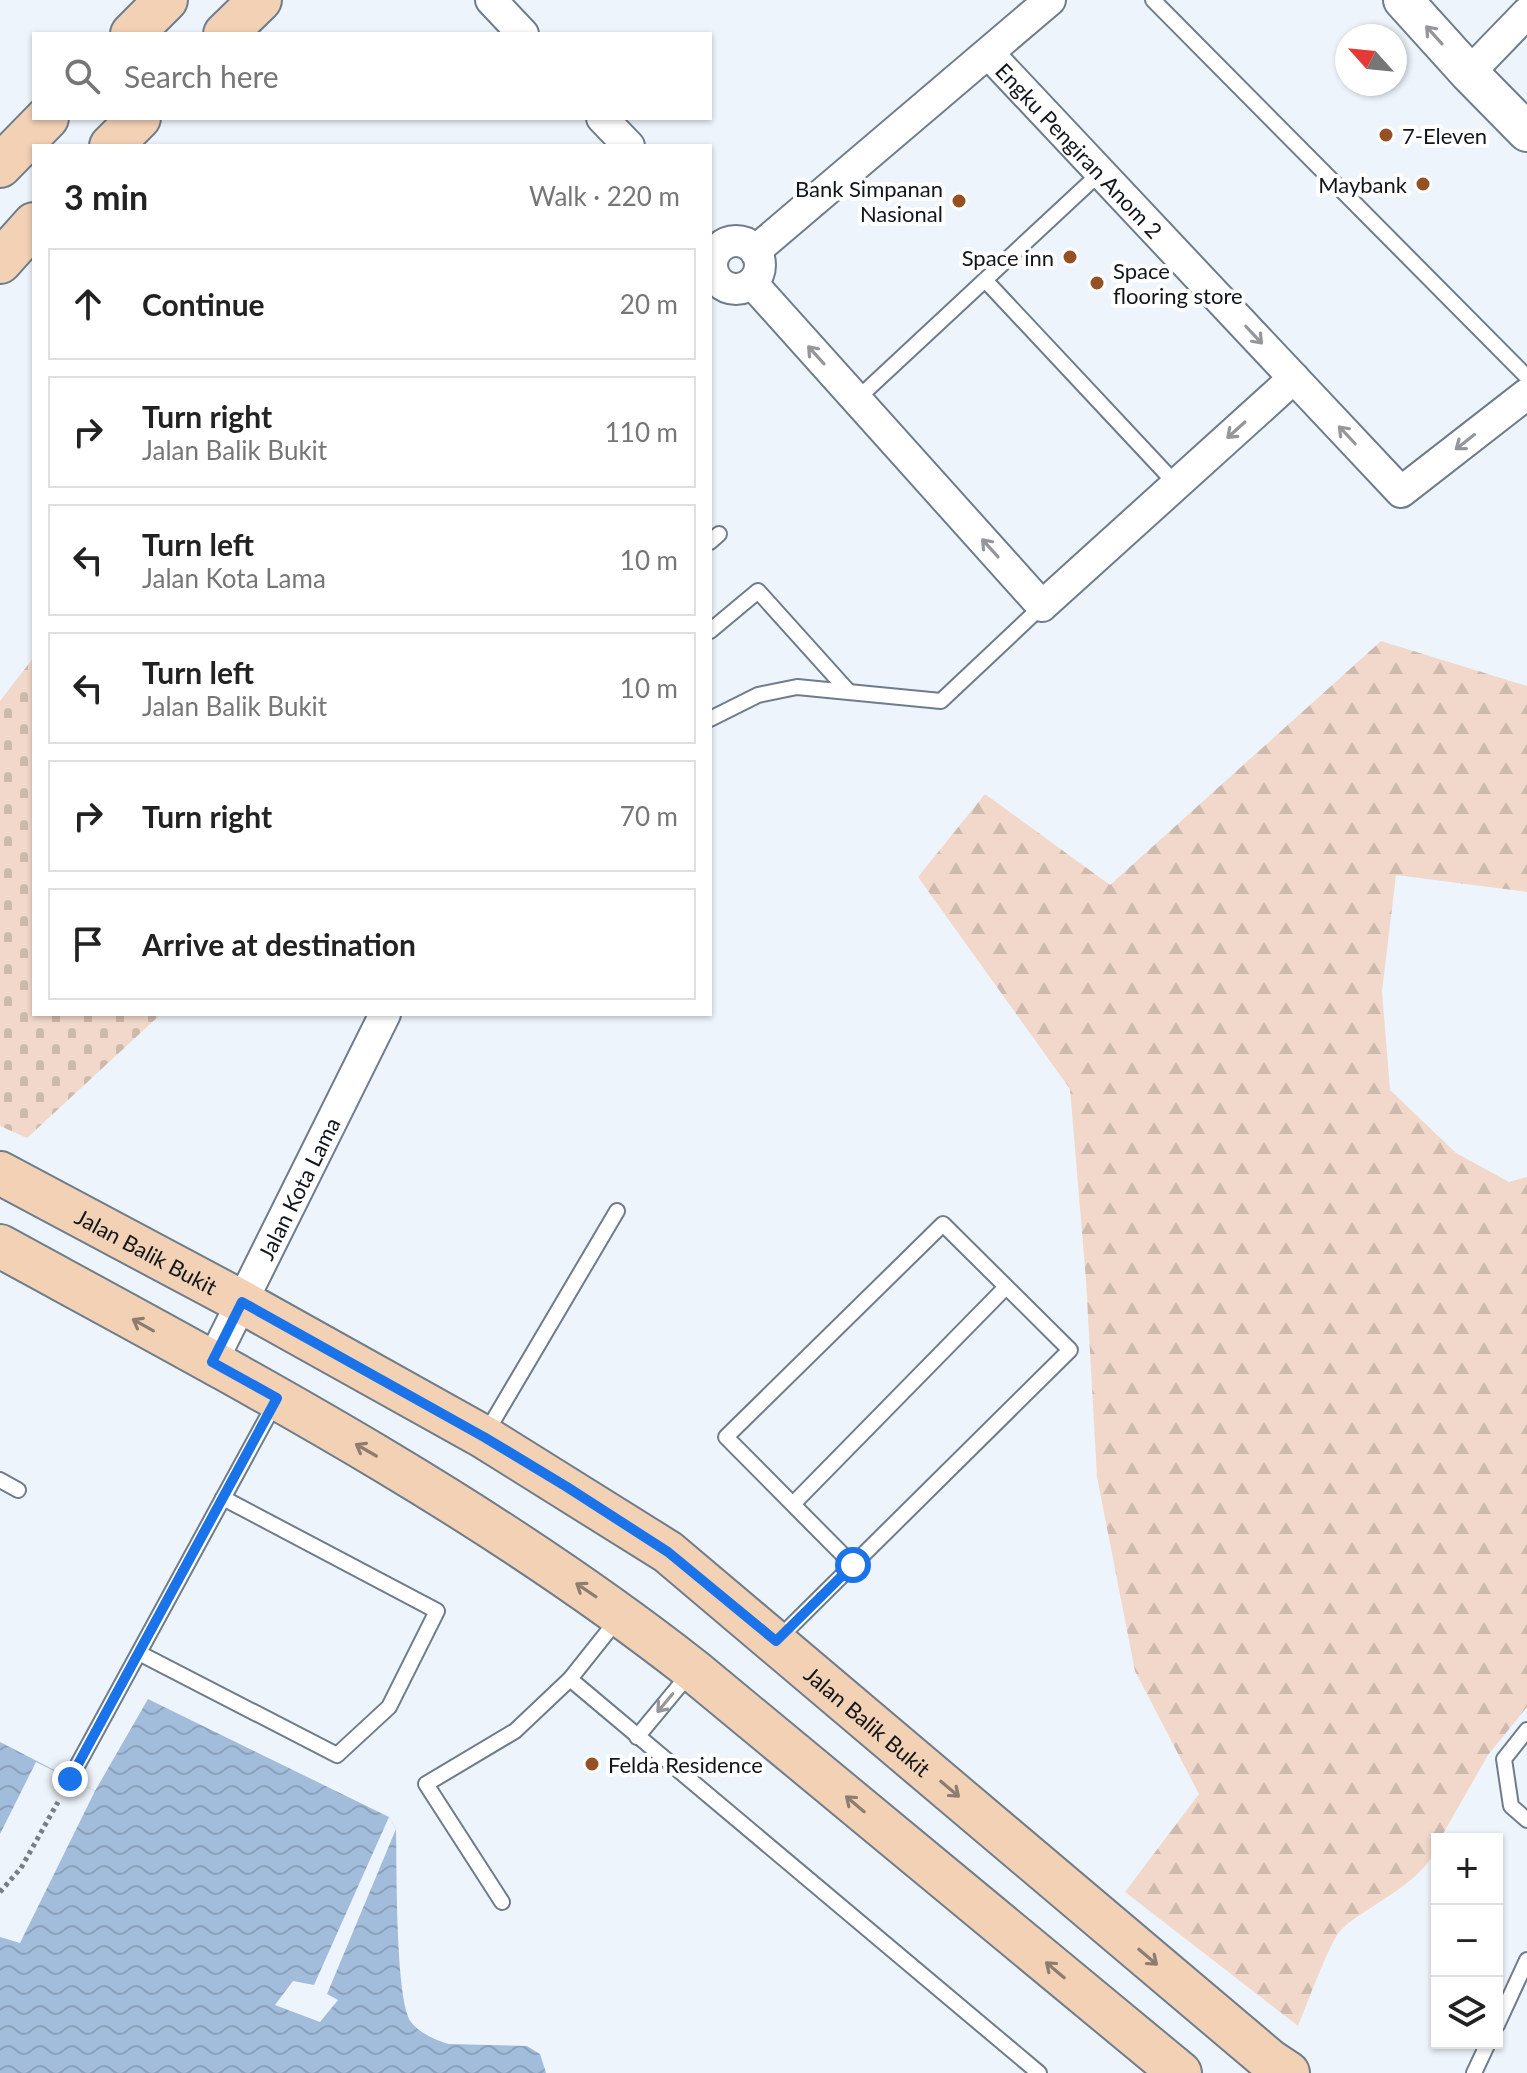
<!DOCTYPE html>
<html lang="en">
<head>
<meta charset="utf-8">
<style>
  body { margin:0; font-family:Lato,sans-serif; background:#f6f6f6; color:#222 }
  .controls { position:absolute; right:24px; bottom:24px; display:grid; overflow:hidden; border-radius:0px; box-shadow:0 2px 6px #0004 }
  .controls button { width:72px; height:72px; display:grid; place-items:center; padding:0; border:0; border-bottom:2px solid #e0e0e0; background:#fff; color:#222; font:40px sans-serif }
  .compass { position:absolute; left:1335px; top:24px; width:72px; height:72px; border-radius:50%; background:#fff; box-shadow:0 2px 6px #0004; rotate:297deg }
  .stop { position:absolute; width:24px; height:24px; margin:-18px; border:6px solid #1a73e8; border-radius:50%; background:#fff }
  .stop.end { background:#1a73e8; border-color:#fff; box-shadow:0 2px 8px #0008 }
  .list { margin:0; padding:0; list-style:none }
  h2 { display:flex; justify-content:space-between; align-items:center; height:104px; margin:0; padding:0 32px; font-size:34px }
  h2 small { font-size:26px; font-weight:400; color:#767676 }
  .list li { display:grid; grid-template-columns:52px 1fr auto; gap:24px; align-items:center; box-sizing:border-box; height:112px; margin:0 16px 16px; padding:0 16px; border:2px solid #e0e0e0; border-radius:0px }
  .list b { display:block; font-size:30px; white-space:nowrap }
  .list p { margin:0; font-size:26px; white-space:nowrap; color:#767676 }
  .list em { font-size:26px; font-style:normal; color:#767676 }
  .icon { flex:none; width:44px; height:44px; fill:none; stroke:currentColor; stroke-width:2; stroke-linecap:round; stroke-linejoin:round }
  .map { position:relative; flex:none; width:1527px; height:2073px; overflow:hidden }
  .search { position:absolute; background:#fff; box-shadow:0 2px 6px #0004; left:32px; top:32px; width:680px; height:88px; display:flex; align-items:center; gap:20px; box-sizing:border-box; padding:0 28px; border-radius:0px; color:#767676; font-size:30px }
  .panel { position:absolute; background:#fff; box-shadow:0 2px 6px #0004; left:32px; top:144px; width:680px; height:872px; border-radius:0px }
  .map>svg:first-child { display:block }
  .forest { fill:url(#forest-firs) }
  .cemetery { fill:url(#cemetery-stones) }
  .water { fill:url(#water-waves) }
  .pier { fill:#eef4fb }
  .lines { fill:none; stroke-linecap:round; stroke-linejoin:round }
  .service-casing { stroke:#6f7c8c; stroke-width:18 }
  .minor-casing { stroke:#6f7c8c; stroke-width:34 }
  .tertiary-casing { stroke:#6f7c8c; stroke-width:42 }
  .secondary-casing { stroke:#6f7c8c; stroke-width:46 }
  .path { stroke:#787e84; stroke-width:5; stroke-dasharray:4 4; stroke-linecap:butt }
  .service { stroke:#fff; stroke-width:14 }
  .minor { stroke:#fff; stroke-width:30 }
  .tertiary { stroke:#fff; stroke-width:38 }
  .secondary { stroke:#f2d1b5; stroke-width:42 }
  .oneway { stroke:#949699 }
  .oneway2 { stroke:#8d7d70 }
  .route { stroke:#1a73e8; stroke-width:10 }
  .poi-dot { fill:#955123; stroke:#fff; stroke-width:3 }
  .labels { text-anchor:middle; dominant-baseline:central; stroke-width:8; stroke-linejoin:round; paint-order:stroke }
  .poi-label { font-size:22px; fill:#11161c; stroke:#fff; text-anchor:start }
  .street-label { font-size:22px; fill:#11161c; stroke:#fff }
</style>
</head>
<body>
<div class="map">
<svg width="1527" height="2073" viewBox="0 0 1527 2073">
  <defs>
    <pattern id="forest-firs" width="22" height="20" patternUnits="userSpaceOnUse" patternTransform="scale(2)"><rect width="22" height="20" fill="#f2d8ca"/><path d="M5 1l3.5 6h-7zM16 11l3.5 6h-7z" fill="#ceb9ad"/></pattern>
    <pattern id="cemetery-stones" width="16" height="16" patternUnits="userSpaceOnUse" patternTransform="scale(2)"><rect width="16" height="16" fill="#f2d8ca"/><path d="M2 7V4a2 2 0 0 1 4 0v3zM10 15v-3a2 2 0 0 1 4 0v3z" fill="#ceb9ad"/></pattern>
    <pattern id="water-waves" width="16" height="10" patternUnits="userSpaceOnUse" patternTransform="scale(2)"><rect width="16" height="10" fill="#a2bcdb"/><path d="M0 5q4-4 8 0t8 0" fill="none" stroke="#8aa1bb"/></pattern>
  </defs>
  <rect width="100%" height="100%" fill="#eef4fb"/>
  <path class="forest" d="M1381 641 1527 686V892L1396 875 1382 991 1390 1090 1456 1153 1509 1182 1527 1177V1707L1488 1755 1440 1839H1437C1436 1878 1366 1905 1341 1930 1330 1940 1306 2008 1298 2026L1125 1892 1199 1794 1135 1671 1097 1477 1086 1280 1070 1089 918 877 985 794 1110 885Z"/>
  <path class="cemetery" d="M34 657V1014H161L27 1138 0 1126V701Z"/>
  <path class="water" d="M148 1699 389 1817 396 1829C397 1865 395 1999 411 2022 419 2033 437 2041 449 2044L527 2046 540 2054 546 2073H0V1742L95 1791Z"/>
  <g class="pier">
    <path d="M36 1762 95 1791 20 1943 0 1937V1834Z"/>
    <path d="M389 1817 396 1829 327 1994 338 2000 320 2022 275 2005 293 1981 314 1985Z"/>
  </g>
  <g class="lines">
    <defs>
      <g id="service">
        <path d="M1153 0 1527 377"/>
        <path d="M985 280 1177 485"/>
        <path d="M856 400 1101 172"/>
        <path d="M710 542 719 534"/>
        <path d="M710 631 758 591 848 691"/>
        <path d="M710 719 758 695 797 687 941 701 1042 606"/>
        <path d="M486 1433 617 1211"/>
        <path d="M0 1480 18 1490"/>
        <path d="M794 1503 1006 1287"/>
        <path d="M776 1641 1070 1350 943 1224 726 1437 853 1565"/>
        <path d="M139 1653 337 1755 389 1707 437 1611 223 1498"/>
        <path d="M570 1679 1039 2073"/>
        <path d="M1527 1730 1504 1759 1511 1806 1527 1820"/>
        <path d="M637 1737 690 1673"/>
        <path d="M70 1779 275 1403"/>
        <path d="M502 1902 426 1784 515 1731 570 1679 617 1620"/>
        <path d="M1497 2025 1527 1960"/>
        <path d="M1474 2073 1488 2043"/>
      </g>
      <g id="minor">
        <path d="M491 0 523 34"/>
        <path id="s1" d="M989 54 1401 492 1527 394"/>
        <path d="M1469 73 1527 13"/>
        <path d="M602 118 629 146"/>
        <circle cx="736" cy="265" r="24"/>
        <path d="M755 251 1050 0"/>
        <path d="M752 283 1042 606 1294 378"/>
        <path id="s2" d="M212 1362 385 1014"/>
      </g>
      <path id="tertiary" d="M1403 0 1469 73 1527 132"/>
      <g id="secondary">
        <path d="M132 34 166 0"/>
        <path d="M225 34 260 0"/>
        <path d="M111 146 139 118"/>
        <path d="M0 166 47 118"/>
        <path d="M0 262 34 224"/>
        <path id="s3" d="M0 1173 242 1302 484 1437 668 1552 1270 2061 1288 2073"/>
        <path d="M0 1246C238 1376 479 1502 693 1670L1180 2073"/>
      </g>
    </defs>
    <use href="#service" class="service-casing"/>
    <use href="#minor" class="minor-casing"/>
    <use href="#tertiary" class="tertiary-casing"/>
    <use href="#secondary" class="secondary-casing"/>
    <path class="path" d="M0 1892 21 1868 58 1802"/>
    <use href="#service" class="service"/>
    <use href="#minor" class="minor"/>
    <use href="#tertiary" class="tertiary"/>
    <use href="#secondary" class="secondary"/>
  </g>
  <defs><path id="oneway-shaft" d="M-6 0H5M1.5-3L5.5 0L1.5 3" fill="none" stroke-width="1.6" stroke-linecap="round" stroke-linejoin="round" transform="scale(2)"/></defs>
  <g class="oneway">
    <use href="#oneway-shaft" transform="translate(1434 35) rotate(-132)"/>
    <use href="#oneway-shaft" transform="translate(1254 335) rotate(47)"/>
    <use href="#oneway-shaft" transform="translate(816 355) rotate(-132)"/>
    <use href="#oneway-shaft" transform="translate(1236 430) rotate(138)"/>
    <use href="#oneway-shaft" transform="translate(1347 435) rotate(-133)"/>
    <use href="#oneway-shaft" transform="translate(1465 442) rotate(142)"/>
    <use href="#oneway-shaft" transform="translate(990 548) rotate(-132)"/>
    <use href="#oneway-shaft" transform="translate(665 1703) rotate(130)"/>
  </g>
  <g class="oneway2">
    <use href="#oneway-shaft" transform="translate(143 1325) rotate(-151)"/>
    <use href="#oneway-shaft" transform="translate(366 1450) rotate(-150)"/>
    <use href="#oneway-shaft" transform="translate(586 1590) rotate(-146)"/>
    <use href="#oneway-shaft" transform="translate(950 1789) rotate(40)"/>
    <use href="#oneway-shaft" transform="translate(855 1804) rotate(-140)"/>
    <use href="#oneway-shaft" transform="translate(1148 1957) rotate(40)"/>
    <use href="#oneway-shaft" transform="translate(1055 1970) rotate(-140)"/>
  </g>
  <g class="lines">
    <path class="route" d="M70 1779 277 1398 212 1362 242 1302 484 1437 567 1487 668 1552 776 1641 853 1565"/>
  </g>
  <g class="poi-dot">
    <circle cx="1386" cy="135" r="8"/>
    <circle cx="1423" cy="184" r="8"/>
    <circle cx="959" cy="201" r="8"/>
    <circle cx="1070" cy="257" r="8"/>
    <circle cx="1097" cy="283" r="8"/>
    <circle cx="592" cy="1764" r="8"/>
  </g>
  <g class="labels">
    <g class="poi-label">
      <text x="1402" y="135">7-Eleven</text>
      <text x="1407" y="184" text-anchor="end">Maybank</text>
      <text x="943" y="188" text-anchor="end">Bank Simpanan<tspan x="943" dy="25">Nasional</tspan></text>
      <text x="1054" y="257" text-anchor="end">Space inn</text>
      <text x="1113" y="270">Space<tspan x="1113" dy="25">flooring store</tspan></text>
      <text x="608" y="1764">Felda Residence</text>
    </g>
    <g class="street-label">
      <text stroke="none"><textPath href="#s1" startOffset="132">Engku Pengiran Anom 2</textPath></text>
      <text stroke="none"><textPath href="#s2" startOffset="194">Jalan Kota Lama</textPath></text>
      <text stroke="none"><textPath href="#s3" startOffset="166">Jalan Balik Bukit</textPath></text>
      <text stroke="none"><textPath href="#s3" startOffset="1030">Jalan Balik Bukit</textPath></text>
    </g>
  </g>
</svg>
<div class="controls">
<button>+</button>
<button>−</button>
<button><svg class="icon" aria-label="layers" viewBox="0 0 24 24"><path d="M12 4l9 5-9 5-9-5zM3 14l9 5 9-5"/></svg></button>
</div>
<svg class="compass" viewBox="-18 -18 36 36"><path d="M0-13l5 13h-10z" fill="#e53935"/><path d="M0 13l5-13h-10z" fill="#767676"/></svg>
<div class="stop" style="left:853px;top:1565px"></div>
<div class="stop end" style="left:70px;top:1779px"></div>
<div class="search"><svg class="icon" aria-label="search" viewBox="0 0 24 24"><circle cx="10" cy="10" r="6"/><path d="M15 15l6 6"/></svg>Search here</div>
<section class="panel">
<h2>3 min<small>Walk · 220 m</small></h2>
<ul class="list">
<li><svg class="icon" aria-label="ahead" viewBox="0 0 24 24"><path d="M12 20V5M6 11l6-6 6 6"/></svg><div><b>Continue</b></div><em>20 m</em></li>
<li><svg class="icon" aria-label="right" viewBox="0 0 24 24"><path d="M7 20v-9h11M14 6l5 5-5 5"/></svg><div><b>Turn right</b><p>Jalan Balik Bukit</p></div><em>110 m</em></li>
<li><svg class="icon" aria-label="left" viewBox="0 0 24 24"><path d="M17 20v-9H6M10 6l-5 5 5 5"/></svg><div><b>Turn left</b><p>Jalan Kota Lama</p></div><em>10 m</em></li>
<li><svg class="icon" aria-label="left" viewBox="0 0 24 24"><path d="M17 20v-9H6M10 6l-5 5 5 5"/></svg><div><b>Turn left</b><p>Jalan Balik Bukit</p></div><em>10 m</em></li>
<li><svg class="icon" aria-label="right" viewBox="0 0 24 24"><path d="M7 20v-9h11M14 6l5 5-5 5"/></svg><div><b>Turn right</b></div><em>70 m</em></li>
<li><svg class="icon" aria-label="arrive" viewBox="0 0 24 24"><path d="M6 21V4h12l-3 4 3 4H6"/></svg><div><b>Arrive at destination</b></div></li>
</ul>
</section>
</div>
</body>
</html>
